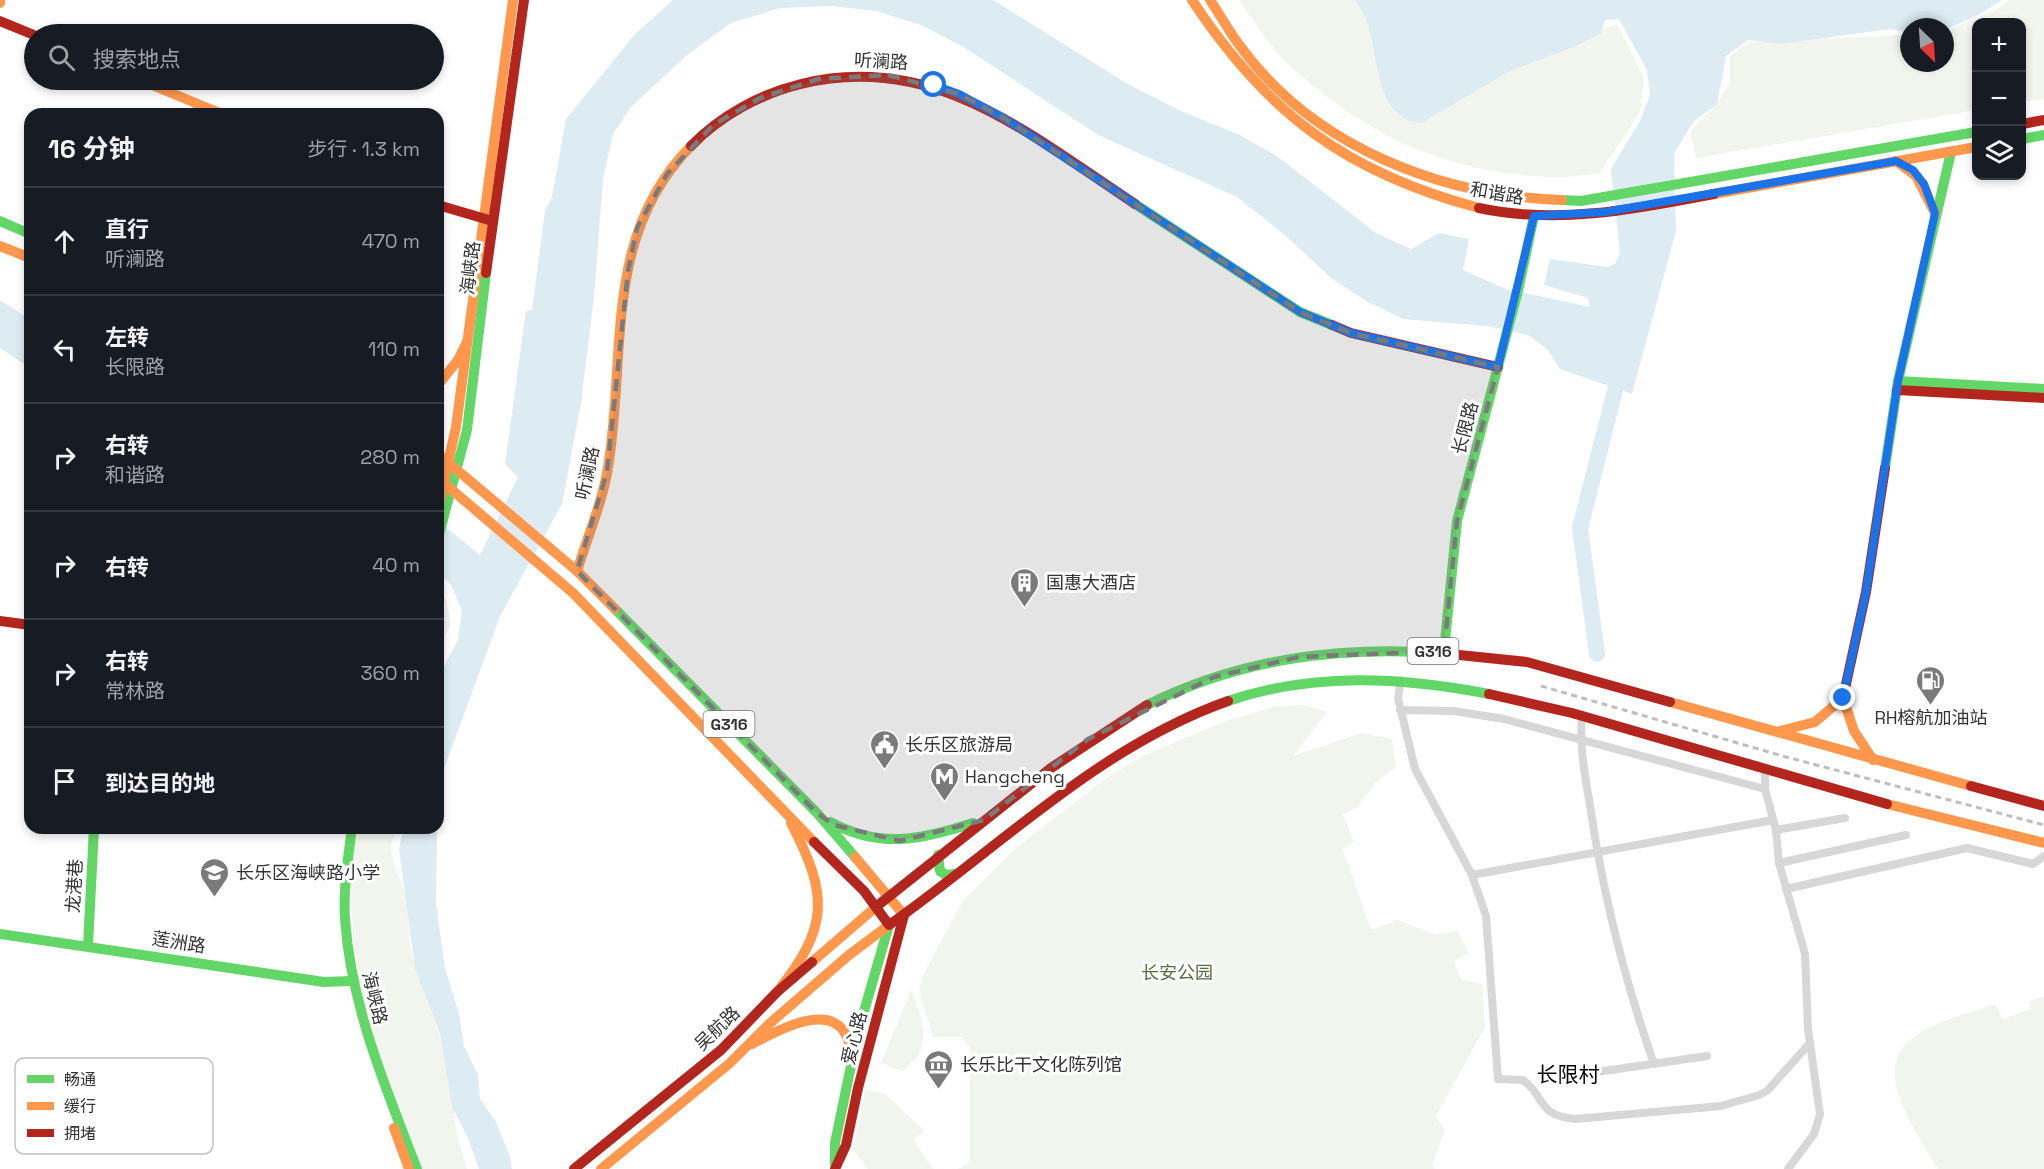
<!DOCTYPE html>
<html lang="zh">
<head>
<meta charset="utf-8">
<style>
  body { margin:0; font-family:"Space Grotesk","Noto Sans SC",sans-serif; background:#242831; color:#f1f3f6 }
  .controls { position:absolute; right:18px; top:18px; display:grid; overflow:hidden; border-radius:12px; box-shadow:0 3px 9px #0003 }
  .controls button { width:54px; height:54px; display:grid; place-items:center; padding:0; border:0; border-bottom:2px solid #363941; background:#171b24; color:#f1f3f6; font:30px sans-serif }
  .compass { position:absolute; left:1900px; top:18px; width:54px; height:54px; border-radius:50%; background:#171b24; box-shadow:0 3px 9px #0003; rotate:155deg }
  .stop { position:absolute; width:18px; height:18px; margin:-14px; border:4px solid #1a73e8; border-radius:50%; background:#fff }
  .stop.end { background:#1a73e8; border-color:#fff; box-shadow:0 2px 6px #0008 }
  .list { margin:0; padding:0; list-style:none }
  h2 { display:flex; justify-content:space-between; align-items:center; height:78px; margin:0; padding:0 24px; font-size:26px }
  h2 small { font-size:20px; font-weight:400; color:#9ea1a6 }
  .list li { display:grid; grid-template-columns:39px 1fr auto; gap:18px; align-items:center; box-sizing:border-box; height:108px; padding:0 24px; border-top:2px solid #363941 }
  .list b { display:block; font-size:22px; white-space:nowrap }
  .list p { margin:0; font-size:20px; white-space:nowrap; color:#9ea1a6 }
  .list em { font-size:20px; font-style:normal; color:#9ea1a6 }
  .icon { flex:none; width:33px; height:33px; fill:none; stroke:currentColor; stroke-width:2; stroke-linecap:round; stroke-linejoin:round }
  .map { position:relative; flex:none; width:2044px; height:1169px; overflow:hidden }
  .search { position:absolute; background:#171b24; box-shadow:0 3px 9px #0003; left:24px; top:24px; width:420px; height:66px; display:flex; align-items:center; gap:15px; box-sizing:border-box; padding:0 21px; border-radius:33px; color:#9ea1a6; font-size:22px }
  .panel { position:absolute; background:#171b24; box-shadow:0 3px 9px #0003; left:24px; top:108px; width:420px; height:726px; border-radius:18px }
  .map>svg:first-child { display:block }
  .green { fill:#f1f5ed }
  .water { fill:#ddebf3 }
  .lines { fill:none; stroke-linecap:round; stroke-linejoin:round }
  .river { stroke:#ddebf3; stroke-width:16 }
  .street { stroke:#d7d7d7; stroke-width:8 }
  .fast { stroke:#63d668; stroke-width:10 }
  .slow { stroke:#ff974d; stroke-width:10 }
  .jam { stroke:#b3261e; stroke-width:10 }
  .rail { stroke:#bebebe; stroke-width:3; stroke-dasharray:6 4.5; stroke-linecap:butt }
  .route { stroke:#1a73e8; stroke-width:8 }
  .marked { fill:#7a7a7a; fill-opacity:0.2; stroke:#7a7a7a; stroke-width:4.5; stroke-dasharray:12 8; stroke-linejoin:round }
  .labels { text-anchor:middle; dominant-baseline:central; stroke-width:6; stroke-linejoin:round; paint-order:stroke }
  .shield { fill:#fff; stroke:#707070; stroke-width:1.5 }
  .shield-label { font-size:16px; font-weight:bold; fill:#333 }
  .street-label { font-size:18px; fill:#333; stroke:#fff }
  .poi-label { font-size:18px; fill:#333; stroke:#fff; text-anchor:start }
  .park-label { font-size:18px; fill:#56703f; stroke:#fff }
  .quarter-label { font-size:21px; fill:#000; stroke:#fff }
  .key { fill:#fff; stroke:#c2c2c2; stroke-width:1.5 }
  .key-label { font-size:16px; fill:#333 }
</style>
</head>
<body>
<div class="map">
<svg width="2044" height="1169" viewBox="0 0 2044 1169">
  <rect width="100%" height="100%" fill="#fff"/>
  <g class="green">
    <path d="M1239 0H1365L1572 41 1617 24 1644 78 1640 112 1599 174C1583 175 1565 178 1549 177 1467 174 1389 146 1325 95 1306 80 1285 64 1271 45 1260 31 1250 15 1239 0Z"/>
    <path d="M2009 0H2044V99L2022 102V22H1976V110L1696 158 1690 131 1710 112 1730 84V56L1749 42 1909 35V63H1945V32L1999 8Z"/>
    <path d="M438 588 446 599 451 624 442 642 438 661Z"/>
    <path d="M1303 705 1327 712 1293 756 1361 733 1392 739 1396 768 1376 782 1358 807 1343 815 1354 842 1343 849 1371 930 1398 920 1435 935 1457 931 1469 953 1454 961 1461 980 1482 984 1485 1027 1435 1118 1445 1129 1432 1166 1435 1169H958L970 1162V1049L962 1037H933L919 992 922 977 963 901 1018 846 1105 779 1142 756 1226 721 1277 706Z"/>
    <path d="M359 828H396L391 847 394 864 408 901 410 949 441 1040 452 1093 456 1131 467 1169H422L365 1014 353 938 350 865Z"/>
    <path d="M911 990C919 1007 930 1039 917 1057 914 1062 907 1066 903 1071L881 1063Z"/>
    <path d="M2044 996V1169H1938C1919 1136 1870 1073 1910 1040 1932 1021 1969 1014 1995 1004L2003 1019 2031 1009 2028 1002Z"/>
    <path d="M865 1090 885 1094 925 1131 913 1140 933 1169H868L853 1150Z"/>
  </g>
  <g class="water">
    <path d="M673 0H993L1126 83 1181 111 1240 135 1277 156 1376 233 1411 249 1439 233 1469 239 1463 270 1506 289 1590 307 1588 298 1544 285 1550 259 1607 267 1615 264 1620 252 1611 169 1640 121 1650 95 1647 70 1619 19 1605 20 1601 33 1578 45 1510 71 1421 123C1364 117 1385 29 1354 0H2002L1980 14 1945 30V27H1909V32L1890 29 1781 44 1748 40 1726 56 1717 104 1693 122 1674 154 1676 231 1632 394 1560 369 1548 350 1528 335 1486 326 1403 319 1368 302 1331 278 1286 236 1237 197 1100 136 965 48 921 25 876 11 832 6 780 8 731 23 687 55 631 107 613 134 603 179 594 297 581 403 562 504 500 616 441 777 438 817V678L458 640 462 610 450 583 438 573V521L480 555 518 477 505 464 526 311 532 310 545 211 552 197 566 119 635 34Z"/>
    <path d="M0 300 30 319V368L0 348Z"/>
    <path d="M403 828H437L436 903 445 968 459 1014 464 1046 478 1075 480 1099 496 1122 510 1157 512 1169H479L468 1138 452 1107 440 1034 415 968 399 849Z"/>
  </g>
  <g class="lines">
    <path class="river" d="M1597 654 1580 528 1621 367"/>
    <g class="street">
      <path d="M1401 680 1398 698 1415 769 1472 875 1486 916 1498 1079 1523 1080C1547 1098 1536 1115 1575 1119L1721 1106 1759 1095 1767 1091 1810 1043"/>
      <path d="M1400 710 1454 711 1504 719 1765 789"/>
      <path d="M1582 717C1579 749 1586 780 1591 812 1604 899 1625 981 1654 1064"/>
      <path d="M1765 769V789L1776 830 1779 863 1805 954 1808 1029 1820 1114 1814 1134 1788 1169"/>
      <path d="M1776 830 1845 818"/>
      <path d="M1779 863 1906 835"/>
      <path d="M1472 875 1773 820"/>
      <path d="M1786 889 1967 848 2033 864 2044 856"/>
      <path d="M1597 1072 1707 1056"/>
    </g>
    <g class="fast">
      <path d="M2022 139 2044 135"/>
      <path d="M1562 200 1581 201 1976 132"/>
      <path d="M1135 204 1300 312 1332 325"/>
      <path d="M0 221 30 234"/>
      <path d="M1898 381 2044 389"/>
      <path d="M1885 468 1898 381 1951 152"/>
      <path d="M438 538 467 430 486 273"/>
      <path d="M615 609 817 813 855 857"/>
      <path d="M1444 651 1457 521 1518 291 1534 216"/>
      <path d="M1228 701C1313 672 1402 677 1489 694"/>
      <path d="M1147 705C1240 659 1337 646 1440 653"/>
      <path d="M830 822C880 849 921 840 973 823"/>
      <path d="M352 828C348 858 343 888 345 919 351 1007 386 1088 417 1169"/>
      <path d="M938 855 940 871 946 875 955 874"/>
      <path d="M0 934 324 982 352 981"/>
      <path d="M88 945 94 828"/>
      <path d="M835 1164V1143L858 1032 889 925"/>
    </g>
    <g class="slow">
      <path d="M0 0V3"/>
      <path d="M1192 0C1267 114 1347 173 1479 208"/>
      <path d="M1210 0C1220 15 1229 31 1240 46 1314 147 1441 196 1562 200"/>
      <path d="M140 80 222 114"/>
      <path d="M1896 161 1916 176 1935 213"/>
      <path d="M1714 194 1976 147"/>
      <path d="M0 246 30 258"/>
      <path d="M438 385 458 360 467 342"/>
      <path d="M438 454 577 571 615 609"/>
      <path d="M438 478 573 593 814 842"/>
      <path d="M438 509 456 427 513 0"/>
      <path d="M577 571C588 535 604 499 609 461 626 348 604 234 691 146"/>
      <path d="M1843 698 1854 731 1873 760"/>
      <path d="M1670 702 1971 786"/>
      <path d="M1780 731 1815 722 1843 698"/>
      <path d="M1887 804 2044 843"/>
      <path d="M855 857 904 915"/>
      <path d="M812 962 877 906"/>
      <path d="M777 992C829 927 829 896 791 823"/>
      <path d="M752 1044C775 1032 829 1001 846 1035 849 1040 850 1047 851 1053"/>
      <path d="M394 1128 409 1169"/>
      <path d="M601 1169 730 1063 769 1024 849 955 889 925"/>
    </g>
    <g class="jam">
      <path d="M0 21 34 35"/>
      <path d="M2022 124 2044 120"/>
      <path d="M691 146C720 116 760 94 801 84 934 51 1030 135 1135 204"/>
      <path d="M438 205 489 220"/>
      <path d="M1479 208C1558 225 1636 209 1714 194"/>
      <path d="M486 273 524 0"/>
      <path d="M1332 325 1351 333 1498 367"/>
      <path d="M1897 390 2044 398"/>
      <path d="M0 621 30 625"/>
      <path d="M1440 653 1527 662 1670 702"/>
      <path d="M1489 694 1572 713 1887 804"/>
      <path d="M1843 698 1866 592 1885 468"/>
      <path d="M1971 786 2044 806"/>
      <path d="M814 842 864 891 889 925C1000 847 1098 747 1228 701"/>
      <path d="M877 906 1051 768 1147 705"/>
      <path d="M574 1169 721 1050 777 992 812 962"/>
      <path d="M835 1169 846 1145 858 1088 904 915"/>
    </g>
    <path class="rail" d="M1541 686 1786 757 2044 825"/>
  </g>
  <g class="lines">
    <path class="route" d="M934 85 959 94 1004 118 1300 312 1351 333 1498 367 1534 216 1605 212 1896 161 1913 170 1924 184 1935 213 1898 381 1866 592 1843 698"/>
  </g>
  <path class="marked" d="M888 75 959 94 1004 118 1300 312 1351 333 1498 367 1457 521 1444 651 1299 657 1214 677 1088 739 984 820 900 841 834 825 817 813 577 571 607 472 628 271 637 228 667 174 713 125 760 98 818 79Z"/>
  <defs>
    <symbol id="building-pin" viewBox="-11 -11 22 30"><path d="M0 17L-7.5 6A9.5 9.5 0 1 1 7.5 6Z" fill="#7a7a7a" stroke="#fff"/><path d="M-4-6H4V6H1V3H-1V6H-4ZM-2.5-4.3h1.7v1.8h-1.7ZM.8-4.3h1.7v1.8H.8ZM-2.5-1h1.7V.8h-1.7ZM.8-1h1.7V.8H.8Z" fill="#fff"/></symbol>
    <symbol id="fuel-pin" viewBox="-11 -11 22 30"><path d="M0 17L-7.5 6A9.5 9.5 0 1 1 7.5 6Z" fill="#7a7a7a" stroke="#fff"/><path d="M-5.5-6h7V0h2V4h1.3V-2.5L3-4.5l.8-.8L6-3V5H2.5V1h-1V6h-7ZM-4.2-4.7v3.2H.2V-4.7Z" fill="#fff"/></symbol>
    <symbol id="civic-pin" viewBox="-11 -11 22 30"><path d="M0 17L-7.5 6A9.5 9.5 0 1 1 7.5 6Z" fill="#7a7a7a" stroke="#fff"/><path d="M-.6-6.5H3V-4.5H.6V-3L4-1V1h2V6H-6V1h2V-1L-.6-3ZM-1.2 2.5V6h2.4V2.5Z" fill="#fff"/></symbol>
    <symbol id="metro-pin" viewBox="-11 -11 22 30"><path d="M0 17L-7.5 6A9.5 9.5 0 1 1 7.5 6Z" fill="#7a7a7a" stroke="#fff"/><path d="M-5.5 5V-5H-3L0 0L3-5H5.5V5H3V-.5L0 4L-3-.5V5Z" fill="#fff"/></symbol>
    <symbol id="school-pin" viewBox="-11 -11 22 30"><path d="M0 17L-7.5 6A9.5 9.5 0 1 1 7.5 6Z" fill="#7a7a7a" stroke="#fff"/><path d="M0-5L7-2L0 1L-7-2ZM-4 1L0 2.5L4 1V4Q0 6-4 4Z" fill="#fff"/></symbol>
    <symbol id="museum-pin" viewBox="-11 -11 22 30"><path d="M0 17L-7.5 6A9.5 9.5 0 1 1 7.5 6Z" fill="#7a7a7a" stroke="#fff"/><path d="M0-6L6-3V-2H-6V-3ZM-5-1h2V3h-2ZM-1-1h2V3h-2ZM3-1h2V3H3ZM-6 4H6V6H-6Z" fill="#fff"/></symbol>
  </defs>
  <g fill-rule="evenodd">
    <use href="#building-pin" x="1008" y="566" width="33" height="45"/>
    <use href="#fuel-pin" x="1914" y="664" width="33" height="45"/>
    <use href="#civic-pin" x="868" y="728" width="33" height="45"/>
    <use href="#metro-pin" x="928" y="760" width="33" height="45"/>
    <use href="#school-pin" x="198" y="856" width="33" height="45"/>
    <use href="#museum-pin" x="922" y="1048" width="33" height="45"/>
  </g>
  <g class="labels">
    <g class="shield">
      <rect x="1407.5" y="638" width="51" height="26" rx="4.5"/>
      <rect x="703.5" y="711" width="51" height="26" rx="4.5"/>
    </g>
    <g class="shield-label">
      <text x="1433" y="651">G316</text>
      <text x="729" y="724">G316</text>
    </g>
    <g class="street-label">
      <text transform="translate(881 61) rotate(3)">听澜路</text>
      <text transform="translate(1497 193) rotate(10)">和谐路</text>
      <text transform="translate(470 268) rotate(-83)">海峡路</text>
      <text transform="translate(1465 428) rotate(-75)">长限路</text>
      <text transform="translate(587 473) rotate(-78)">听澜路</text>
      <text transform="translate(74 886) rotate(-87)">龙港巷</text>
      <text transform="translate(179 942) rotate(9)">莲洲路</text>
      <text transform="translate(375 998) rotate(76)">海峡路</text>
      <text transform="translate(717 1028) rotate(-44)">吴航路</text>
      <text transform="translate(854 1038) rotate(-76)">爱心路</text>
    </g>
    <g class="poi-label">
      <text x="1046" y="582">国惠大酒店</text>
      <text x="1931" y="717" text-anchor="middle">RH榕航加油站</text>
      <text x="905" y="744">长乐区旅游局</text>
      <text x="965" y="776">Hangcheng</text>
      <text x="236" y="872">长乐区海峡路小学</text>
      <text x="960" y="1064">长乐比干文化陈列馆</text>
    </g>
    <g class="park-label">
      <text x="1177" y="972">长安公园</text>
    </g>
    <g class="quarter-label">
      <text x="1568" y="1074">长限村</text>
    </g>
  </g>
  <rect x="15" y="1058" width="198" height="96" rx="9" class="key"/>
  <rect x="27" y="1075" width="27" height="8" fill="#63d668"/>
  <rect x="27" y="1102" width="27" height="8" fill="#ff974d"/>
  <rect x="27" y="1129" width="27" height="8" fill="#b3261e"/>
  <g class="key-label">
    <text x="64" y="1085">畅通</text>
    <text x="64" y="1112">缓行</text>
    <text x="64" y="1139">拥堵</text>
  </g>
</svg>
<div class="controls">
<button>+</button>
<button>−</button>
<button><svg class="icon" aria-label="layers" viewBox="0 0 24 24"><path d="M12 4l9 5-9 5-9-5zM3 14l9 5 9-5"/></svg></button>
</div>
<svg class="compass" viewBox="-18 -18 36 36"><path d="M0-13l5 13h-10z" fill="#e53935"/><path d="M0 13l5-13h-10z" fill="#9ea1a6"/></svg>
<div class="stop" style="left:934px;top:85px"></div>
<div class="stop end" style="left:1843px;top:698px"></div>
<div class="search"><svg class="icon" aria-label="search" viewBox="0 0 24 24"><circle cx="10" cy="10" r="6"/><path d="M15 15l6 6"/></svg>搜索地点</div>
<section class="panel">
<h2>16 分钟<small>步行 · 1.3 km</small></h2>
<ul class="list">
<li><svg class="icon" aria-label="ahead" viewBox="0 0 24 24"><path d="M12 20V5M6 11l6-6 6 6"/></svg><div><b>直行</b><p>听澜路</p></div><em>470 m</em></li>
<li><svg class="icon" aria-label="left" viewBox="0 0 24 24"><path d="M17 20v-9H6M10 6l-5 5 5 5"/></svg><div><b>左转</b><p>长限路</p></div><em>110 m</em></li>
<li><svg class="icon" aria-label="right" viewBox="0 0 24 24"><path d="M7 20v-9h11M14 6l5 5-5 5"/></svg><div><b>右转</b><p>和谐路</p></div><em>280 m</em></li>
<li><svg class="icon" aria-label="right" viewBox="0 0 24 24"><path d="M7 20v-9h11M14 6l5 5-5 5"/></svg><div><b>右转</b></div><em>40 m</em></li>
<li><svg class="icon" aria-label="right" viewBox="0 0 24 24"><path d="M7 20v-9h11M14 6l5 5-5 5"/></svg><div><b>右转</b><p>常林路</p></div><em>360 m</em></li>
<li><svg class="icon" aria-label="arrive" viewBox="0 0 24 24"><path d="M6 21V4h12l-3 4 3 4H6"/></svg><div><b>到达目的地</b></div></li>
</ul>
</section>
</div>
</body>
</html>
